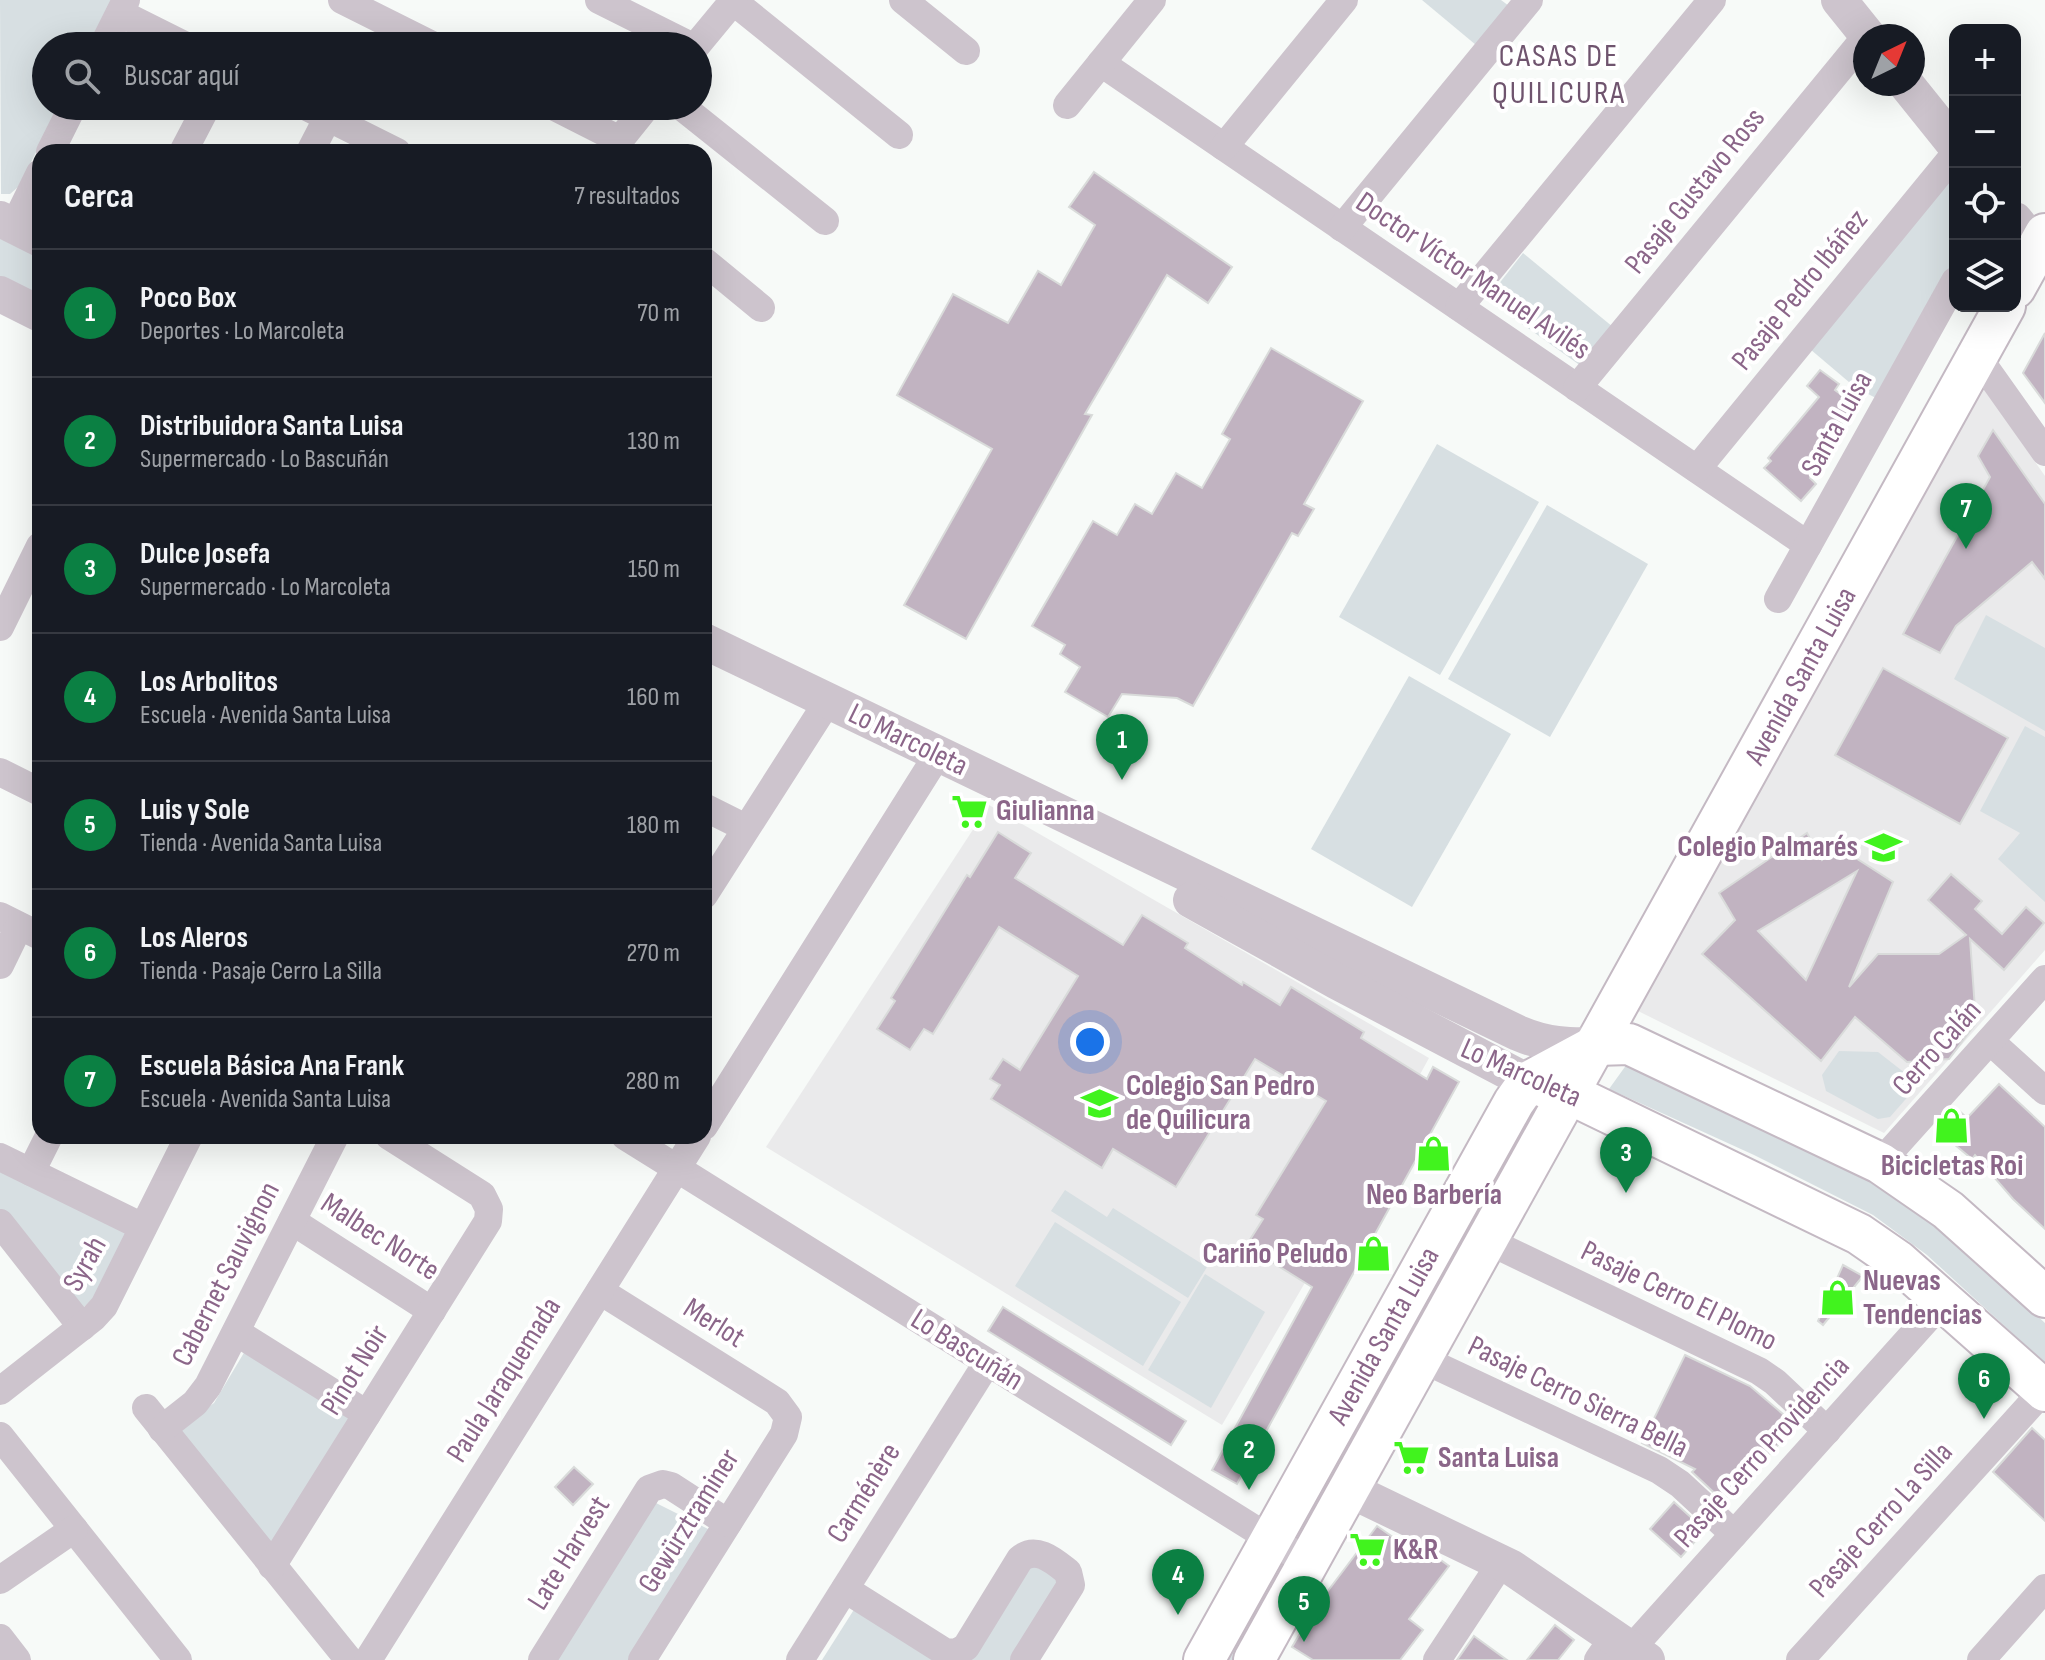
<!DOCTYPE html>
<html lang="es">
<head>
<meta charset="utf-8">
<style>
  body { margin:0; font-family:"Sofia Sans Condensed",sans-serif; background:#20242c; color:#f1f3f6 }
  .controls { position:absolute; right:24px; top:24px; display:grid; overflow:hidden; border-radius:16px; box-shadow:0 8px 32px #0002 }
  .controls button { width:72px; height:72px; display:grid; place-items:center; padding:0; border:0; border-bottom:2px solid #363941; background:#171b24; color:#f1f3f6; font:40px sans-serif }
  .compass { position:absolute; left:1853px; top:24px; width:72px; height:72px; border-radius:50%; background:#171b24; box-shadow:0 8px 32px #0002; rotate:43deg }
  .you { position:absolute; left:1090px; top:1042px; width:28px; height:28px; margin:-20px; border:6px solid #fff; border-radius:50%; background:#1a73e8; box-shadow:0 0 0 12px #1a73e833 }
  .badge { display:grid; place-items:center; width:52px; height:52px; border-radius:50%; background:#0b8043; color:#fff; font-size:26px; font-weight:700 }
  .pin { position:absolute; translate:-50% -66px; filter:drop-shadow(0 2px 4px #0008) }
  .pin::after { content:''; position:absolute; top:42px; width:28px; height:24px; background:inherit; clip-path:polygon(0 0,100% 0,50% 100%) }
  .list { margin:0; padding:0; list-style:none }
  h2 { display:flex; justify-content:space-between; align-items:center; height:104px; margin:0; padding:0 32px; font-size:34px }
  h2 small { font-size:26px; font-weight:400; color:#9ea1a6 }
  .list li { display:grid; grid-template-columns:52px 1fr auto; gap:24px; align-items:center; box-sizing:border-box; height:128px; padding:0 32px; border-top:2px solid #363941 }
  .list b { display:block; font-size:30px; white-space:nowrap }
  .list p { margin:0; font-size:26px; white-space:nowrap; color:#9ea1a6 }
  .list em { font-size:26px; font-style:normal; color:#9ea1a6 }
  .icon { flex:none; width:44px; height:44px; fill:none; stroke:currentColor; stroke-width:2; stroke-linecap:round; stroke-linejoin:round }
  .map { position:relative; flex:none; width:2045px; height:1660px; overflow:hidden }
  .search { position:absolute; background:#171b24; box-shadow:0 8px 32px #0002; left:32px; top:32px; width:680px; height:88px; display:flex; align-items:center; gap:20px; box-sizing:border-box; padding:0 28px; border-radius:44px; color:#9ea1a6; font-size:30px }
  .panel { position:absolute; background:#171b24; box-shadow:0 8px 32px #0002; left:32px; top:144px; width:680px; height:1000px; border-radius:24px }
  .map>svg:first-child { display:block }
  .built { fill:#eaeaeb }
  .green { fill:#d7dfe2 }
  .building { fill:#c1b3c1; stroke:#d9dbda; stroke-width:2; fill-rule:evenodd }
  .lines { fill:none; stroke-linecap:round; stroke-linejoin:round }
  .secondary-casing { stroke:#c4b9c3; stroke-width:44 }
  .minor { stroke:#cdc4cd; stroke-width:28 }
  .tertiary { stroke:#cdc4cd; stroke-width:36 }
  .secondary { stroke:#fff; stroke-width:40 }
  .labels { text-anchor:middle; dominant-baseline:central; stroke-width:8; stroke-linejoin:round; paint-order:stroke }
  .street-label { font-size:30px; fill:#8b6689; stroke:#fff }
  .poi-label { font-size:30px; font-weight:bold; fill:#8b6689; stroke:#fff; text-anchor:start }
  .neighbourhood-label { font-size:32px; letter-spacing:2px; fill:#6f546e; stroke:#fff }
</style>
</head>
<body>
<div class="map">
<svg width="2045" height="1660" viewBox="0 0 2045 1660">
  <rect width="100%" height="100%" fill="#f7faf8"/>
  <g class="built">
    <path d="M1977 379 2045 476V950L1884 1133 1634 1009Z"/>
    <path d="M989 805 1429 1058 1317 1262 1222 1425 766 1147Z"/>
  </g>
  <g class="green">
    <path d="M0 0H113L90 46H46V106H60L18 187 10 194H1Z"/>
    <path d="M1422 0H1501L1509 6 1476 45Z"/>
    <path d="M1948 181 1955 187V259L1876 398 1856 388 1810 349Z"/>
    <path d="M0 233 40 254V295L0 276Z"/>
    <path d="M1523 253 1613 327 1581 366 1487 299Z"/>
    <path d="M1437 444 1539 502 1440 675 1339 617Z"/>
    <path d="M1547 505 1648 564 1550 737 1448 679Z"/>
    <path d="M1986 615 2045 648V731L1954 679Z"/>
    <path d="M1409 676 1511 734 1412 907 1311 849Z"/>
    <path d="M2025 726 2045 737V902L1998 859 2020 833 1980 811Z"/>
    <path d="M1839 1051 1878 1052 1919 1084 1890 1117 1878 1119 1826 1091 1822 1075Z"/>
    <path d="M1627 1064 1875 1184 1941 1229 2045 1323V1363L1927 1255 1873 1215 1754 1155 1609 1089Z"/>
    <path d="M1517 1112 1533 1121 1310 1528 1293 1519Z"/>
    <path d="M0 1163 129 1227 94 1297 78 1313 0 1214Z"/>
    <path d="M1065 1190 1107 1217 1113 1208 1207 1267 1188 1298 1051 1211Z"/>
    <path d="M1055 1222 1181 1302 1143 1366 1015 1286Z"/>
    <path d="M1205 1274 1265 1312 1211 1408 1148 1370Z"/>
    <path d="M245 1351 354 1413 271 1547 179 1429 214 1403Z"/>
    <path d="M652 1501 710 1530 629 1660H551Z"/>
    <path d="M1028 1559 1063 1574 1017 1660H963Z"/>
    <path d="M1265 1567 1282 1578 1236 1660H1213Z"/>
    <path d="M855 1608 945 1660H822Z"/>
  </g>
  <g class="building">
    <path d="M1094 172 1232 267 1208 303 1167 275 1085 414 1092 415 966 639 904 605 992 449 897 395 953 294 1008 323 1038 271 1061 285 1095 225 1069 207Z"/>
    <path d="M2045 333V403L2023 373Z"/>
    <path d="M1271 348 1363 401 1304 504 1314 509 1298 536 1292 533 1193 706 1177 698 1122 694 1108 717 1065 692 1080 667 1060 654 1065 645 1032 626 1093 521 1117 535 1135 504 1152 514 1176 473 1202 488 1230 439 1222 434Z"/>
    <path d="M1820 370 1839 384 1835 390 1847 399 1843 404 1851 411 1810 466 1816 471 1810 478 1816 484 1801 501 1764 468 1771 461 1768 458 1819 397 1807 386Z"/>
    <path d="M1993 430 2045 504V579L2032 562 1956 626 1940 653 1903 634 1990 477 1978 456Z"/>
    <path d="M1883 668 2008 738 1960 824 1835 755Z"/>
    <path d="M998 832 1031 853 1015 878 1123 945 1142 915 1188 943 1185 948 1242 985 1243 982 1280 1005 1291 987 1364 1032 1361 1038 1427 1079 1433 1067 1459 1082 1237 1484 1212 1470 1312 1287 1246 1246 1263 1219 1256 1215 1326 1101 1255 1059 1176 1187 1113 1149 1102 1168 991 1099 1000 1085 990 1079 1003 1059 1020 1070 1078 976 999 927 933 1034 924 1029 910 1050 877 1029 895 1001 891 998 967 875 970 877Z"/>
    <path d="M1807 833 1822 860 1837 846 1893 882 1849 987 1878 954H1939L1966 935 1928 900 1951 874 1982 901 1975 909 2002 934 2026 907 2044 923 2004 970 1970 939 1976 1023 1949 1059 1907 1062 1855 1017 1821 1061 1702 954 1735 920 1719 893ZM1857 871 1806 980 1758 931Z"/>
    <path d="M1999 1084 2045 1127V1229L2013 1199 1975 1155 1972 1159 1937 1130 1956 1108 1967 1118Z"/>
    <path d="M1843 1265 1863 1276 1823 1325 1818 1321Z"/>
    <path d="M1003 1307 1186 1421 1171 1445 988 1331Z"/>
    <path d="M1685 1355 1750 1386 1797 1426 1772 1451 1751 1479 1747 1475 1723 1501 1692 1472 1695 1469 1642 1443Z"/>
    <path d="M2032 1428 2045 1440V1521L1993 1472Z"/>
    <path d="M574 1467 593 1484 573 1505 555 1487Z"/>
    <path d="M1674 1502 1705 1530 1681 1557 1650 1529Z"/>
    <path d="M1377 1526 1423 1558 1428 1551 1449 1566 1409 1619 1423 1630 1400 1660H1313L1292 1647 1315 1608Z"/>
    <path d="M1555 1625 1574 1640 1558 1660H1527Z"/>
    <path d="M1474 1636 1507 1660H1457Z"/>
  </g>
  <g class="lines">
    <defs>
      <g id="secondary">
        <path d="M2015 288 2045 234"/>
        <path d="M1544 1087 1570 1094 1859 1234 1898 1261 2045 1391"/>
        <path d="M1204 1660 1514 1102 1528 1082 1597 1045 1629 1044 1880 1163 1948 1210 2045 1297"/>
        <path d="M1254 1660 2005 306"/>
      </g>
    </defs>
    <use href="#secondary" class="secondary-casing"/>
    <g class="minor">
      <path d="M342 0 434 46"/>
      <path d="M599 0 691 46"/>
      <path d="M903 0 966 51"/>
      <path d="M733 1 899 135"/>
      <path d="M120 13 186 46"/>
      <path d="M103 46 126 0"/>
      <path d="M696 46 734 0"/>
      <path d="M1101 63 1808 545"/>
      <path d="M1067 105 1152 0"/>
      <path d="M305 106 397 152"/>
      <path d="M553 106 620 140"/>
      <path d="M681 106 825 221"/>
      <path d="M1224 147 1344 0"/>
      <path d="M50 152 73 106"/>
      <path d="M183 152 207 106"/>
      <path d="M310 152 328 117"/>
      <path d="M610 152 647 106"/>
      <path d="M14 226 40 173"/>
      <path d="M1342 228 1529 0"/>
      <path d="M704 261 761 308"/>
      <path d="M1459 307 1712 0"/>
      <path d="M1977 356 2045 452"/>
      <path d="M1577 388 1865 38"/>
      <path d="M1697 469 1955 154"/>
      <path d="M1778 599 1955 281"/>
      <path d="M0 627 40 546"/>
      <path d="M0 772 40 792"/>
      <path d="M704 807 746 828"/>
      <path d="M704 895 828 701"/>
      <path d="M0 916 40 936"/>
      <path d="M0 965 19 926"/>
      <path d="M1990 1041 2045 1091"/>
      <path d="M704 1126 938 754"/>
      <path d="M625 1136 1309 1563"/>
      <path d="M0 1157 143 1227"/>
      <path d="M1880 1163 2045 979"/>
      <path d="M31 1172 49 1136"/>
      <path d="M292 1221 432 1311"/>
      <path d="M0 1223 82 1327"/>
      <path d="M1488 1241 1759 1371 1775 1382 1827 1431"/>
      <path d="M600 1291 777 1402 788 1417 784 1434 642 1660"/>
      <path d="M236 1332 367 1414"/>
      <path d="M1422 1359 1659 1470 1680 1484 1734 1534"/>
      <path d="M0 1391 93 1318 104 1306 189 1136"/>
      <path d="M146 1408 349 1660"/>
      <path d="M162 1429 195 1403 208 1386 335 1136"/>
      <path d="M0 1436 178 1660"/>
      <path d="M272 1566 488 1221 489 1209 482 1195 389 1136"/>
      <path d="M0 1580 74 1529"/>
      <path d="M845 1589 945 1652 956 1653 966 1647 1020 1559C1036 1545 1054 1561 1068 1572L1071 1585 1024 1660"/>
      <path d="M0 1638 17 1660"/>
      <path d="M1631 1649 1944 1300"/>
      <path d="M368 1660 697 1136"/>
      <path d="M542 1660 649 1489 663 1484 671 1486 728 1523"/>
      <path d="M800 1660 987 1363"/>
      <path d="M1437 1660 1501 1563"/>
      <path d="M1598 1660 1614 1637"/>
      <path d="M1800 1660 2044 1390"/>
      <path d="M1981 1660 2045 1588"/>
    </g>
    <g class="tertiary">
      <path d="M1839 0 1868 36"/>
      <path d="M1906 84 1955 145"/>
      <path d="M0 219 40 239"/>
      <path d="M2015 220 2037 248"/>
      <path d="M0 294 40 314"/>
      <path d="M704 641 1518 1033C1546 1045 1568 1046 1597 1045"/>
      <path d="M1191 900 1336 981 1528 1082"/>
      <path d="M1350 1490 1512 1568 1647 1660"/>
    </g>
    <use href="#secondary" class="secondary"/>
  </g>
  <defs>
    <symbol id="supermarket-bare" viewBox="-9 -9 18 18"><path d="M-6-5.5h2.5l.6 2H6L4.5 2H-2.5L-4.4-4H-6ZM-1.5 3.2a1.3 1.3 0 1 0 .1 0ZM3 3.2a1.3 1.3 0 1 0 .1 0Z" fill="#41f31e" stroke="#fff" stroke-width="2.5" paint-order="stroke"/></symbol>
    <symbol id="school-bare" viewBox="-9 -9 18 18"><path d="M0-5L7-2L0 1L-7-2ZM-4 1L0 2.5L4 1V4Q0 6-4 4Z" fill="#41f31e" stroke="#fff" stroke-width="2.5" paint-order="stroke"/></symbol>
    <symbol id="shop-bare" viewBox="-9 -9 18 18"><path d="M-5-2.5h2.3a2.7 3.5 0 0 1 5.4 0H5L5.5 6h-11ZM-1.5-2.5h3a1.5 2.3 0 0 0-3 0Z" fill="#41f31e" stroke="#fff" stroke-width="2.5" paint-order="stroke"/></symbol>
  </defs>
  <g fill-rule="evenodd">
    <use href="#supermarket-bare" x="944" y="786" width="51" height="51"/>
    <use href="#school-bare" x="1858" y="822" width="51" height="51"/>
    <use href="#school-bare" x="1074" y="1078" width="51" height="51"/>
    <use href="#shop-bare" x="1926" y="1100" width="51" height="51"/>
    <use href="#shop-bare" x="1408" y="1128" width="51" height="51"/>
    <use href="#shop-bare" x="1348" y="1228" width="51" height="51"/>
    <use href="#shop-bare" x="1812" y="1272" width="51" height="51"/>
    <use href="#supermarket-bare" x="1386" y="1432" width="51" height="51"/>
    <use href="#supermarket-bare" x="1342" y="1524" width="51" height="51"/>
  </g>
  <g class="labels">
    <g class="street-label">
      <text transform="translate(1695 191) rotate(-51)">Pasaje Gustavo Ross</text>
      <text transform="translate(1473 276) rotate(34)">Doctor Víctor Manuel Avilés</text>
      <text transform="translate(1800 290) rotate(-51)">Pasaje Pedro Ibáñez</text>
      <text transform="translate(1837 424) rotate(-61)">Santa Luisa</text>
      <text transform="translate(1801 676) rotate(-61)">Avenida Santa Luisa</text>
      <text transform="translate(908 740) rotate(26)">Lo Marcoleta</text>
      <text transform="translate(1937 1048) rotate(-48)">Cerro Calán</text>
      <text transform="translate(1521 1073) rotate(24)">Lo Marcoleta</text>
      <text transform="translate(380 1237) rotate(33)">Malbec Norte</text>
      <text transform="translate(85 1264) rotate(-61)">Syrah</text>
      <text transform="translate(226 1274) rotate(-63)">Cabernet Sauvignon</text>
      <text transform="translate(1679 1296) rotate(26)">Pasaje Cerro El Plomo</text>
      <text transform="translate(714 1323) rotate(32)">Merlot</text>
      <text transform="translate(1384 1336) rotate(-61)">Avenida Santa Luisa</text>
      <text transform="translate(967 1350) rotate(32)">Lo Bascuñán</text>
      <text transform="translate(355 1370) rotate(-58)">Pinot Noir</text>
      <text transform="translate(504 1380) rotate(-58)">Paula Jaraquemada</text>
      <text transform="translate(1578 1397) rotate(26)">Pasaje Cerro Sierra Bella</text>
      <text transform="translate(1762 1452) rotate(-48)">Pasaje Cerro Providencia</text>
      <text transform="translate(864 1493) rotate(-58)">Carménère</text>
      <text transform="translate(1881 1520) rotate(-48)">Pasaje Cerro La Silla</text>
      <text transform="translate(689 1521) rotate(-58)">Gewürztraminer</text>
      <text transform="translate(569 1553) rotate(-58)">Late Harvest</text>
    </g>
    <g class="poi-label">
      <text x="996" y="811">Giulianna</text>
      <text x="1858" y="847" text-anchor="end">Colegio Palmarés</text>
      <text x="1126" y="1086">Colegio San Pedro<tspan x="1126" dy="34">de Quilicura</tspan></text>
      <text x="1952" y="1166" text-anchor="middle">Bicicletas Roi</text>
      <text x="1434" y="1195" text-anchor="middle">Neo Barbería</text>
      <text x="1348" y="1254" text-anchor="end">Cariño Peludo</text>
      <text x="1863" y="1281">Nuevas<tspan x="1863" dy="34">Tendencias</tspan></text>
      <text x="1438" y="1458">Santa Luisa</text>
      <text x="1393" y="1550">K&amp;R</text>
    </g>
    <g class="neighbourhood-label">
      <text x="1559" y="56">CASAS DE<tspan x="1559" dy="37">QUILICURA</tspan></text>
    </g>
  </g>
</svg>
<div class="controls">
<button>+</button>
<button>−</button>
<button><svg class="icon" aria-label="locate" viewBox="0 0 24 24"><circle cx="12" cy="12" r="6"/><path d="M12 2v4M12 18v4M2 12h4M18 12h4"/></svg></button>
<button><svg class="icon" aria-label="layers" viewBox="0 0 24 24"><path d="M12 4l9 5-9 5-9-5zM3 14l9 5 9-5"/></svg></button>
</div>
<svg class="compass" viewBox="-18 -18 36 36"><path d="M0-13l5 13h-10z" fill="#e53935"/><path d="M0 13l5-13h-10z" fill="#9ea1a6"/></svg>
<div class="you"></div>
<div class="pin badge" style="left:1122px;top:780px">1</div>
<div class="pin badge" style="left:1249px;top:1490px">2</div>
<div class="pin badge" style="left:1626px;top:1193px">3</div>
<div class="pin badge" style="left:1178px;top:1615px">4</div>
<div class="pin badge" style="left:1304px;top:1642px">5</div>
<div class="pin badge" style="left:1984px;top:1419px">6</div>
<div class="pin badge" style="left:1966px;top:549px">7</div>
<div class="search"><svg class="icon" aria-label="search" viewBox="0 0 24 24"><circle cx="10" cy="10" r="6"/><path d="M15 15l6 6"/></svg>Buscar aquí</div>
<section class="panel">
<h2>Cerca<small>7 resultados</small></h2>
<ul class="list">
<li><span class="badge">1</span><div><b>Poco Box</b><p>Deportes · Lo Marcoleta</p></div><em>70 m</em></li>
<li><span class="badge">2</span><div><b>Distribuidora Santa Luisa</b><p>Supermercado · Lo Bascuñán</p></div><em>130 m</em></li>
<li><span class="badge">3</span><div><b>Dulce Josefa</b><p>Supermercado · Lo Marcoleta</p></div><em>150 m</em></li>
<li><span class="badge">4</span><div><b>Los Arbolitos</b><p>Escuela · Avenida Santa Luisa</p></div><em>160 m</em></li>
<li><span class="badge">5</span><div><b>Luis y Sole</b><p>Tienda · Avenida Santa Luisa</p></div><em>180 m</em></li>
<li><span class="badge">6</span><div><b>Los Aleros</b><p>Tienda · Pasaje Cerro La Silla</p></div><em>270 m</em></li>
<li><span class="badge">7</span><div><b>Escuela Básica Ana Frank</b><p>Escuela · Avenida Santa Luisa</p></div><em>280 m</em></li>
</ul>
</section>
</div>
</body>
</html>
